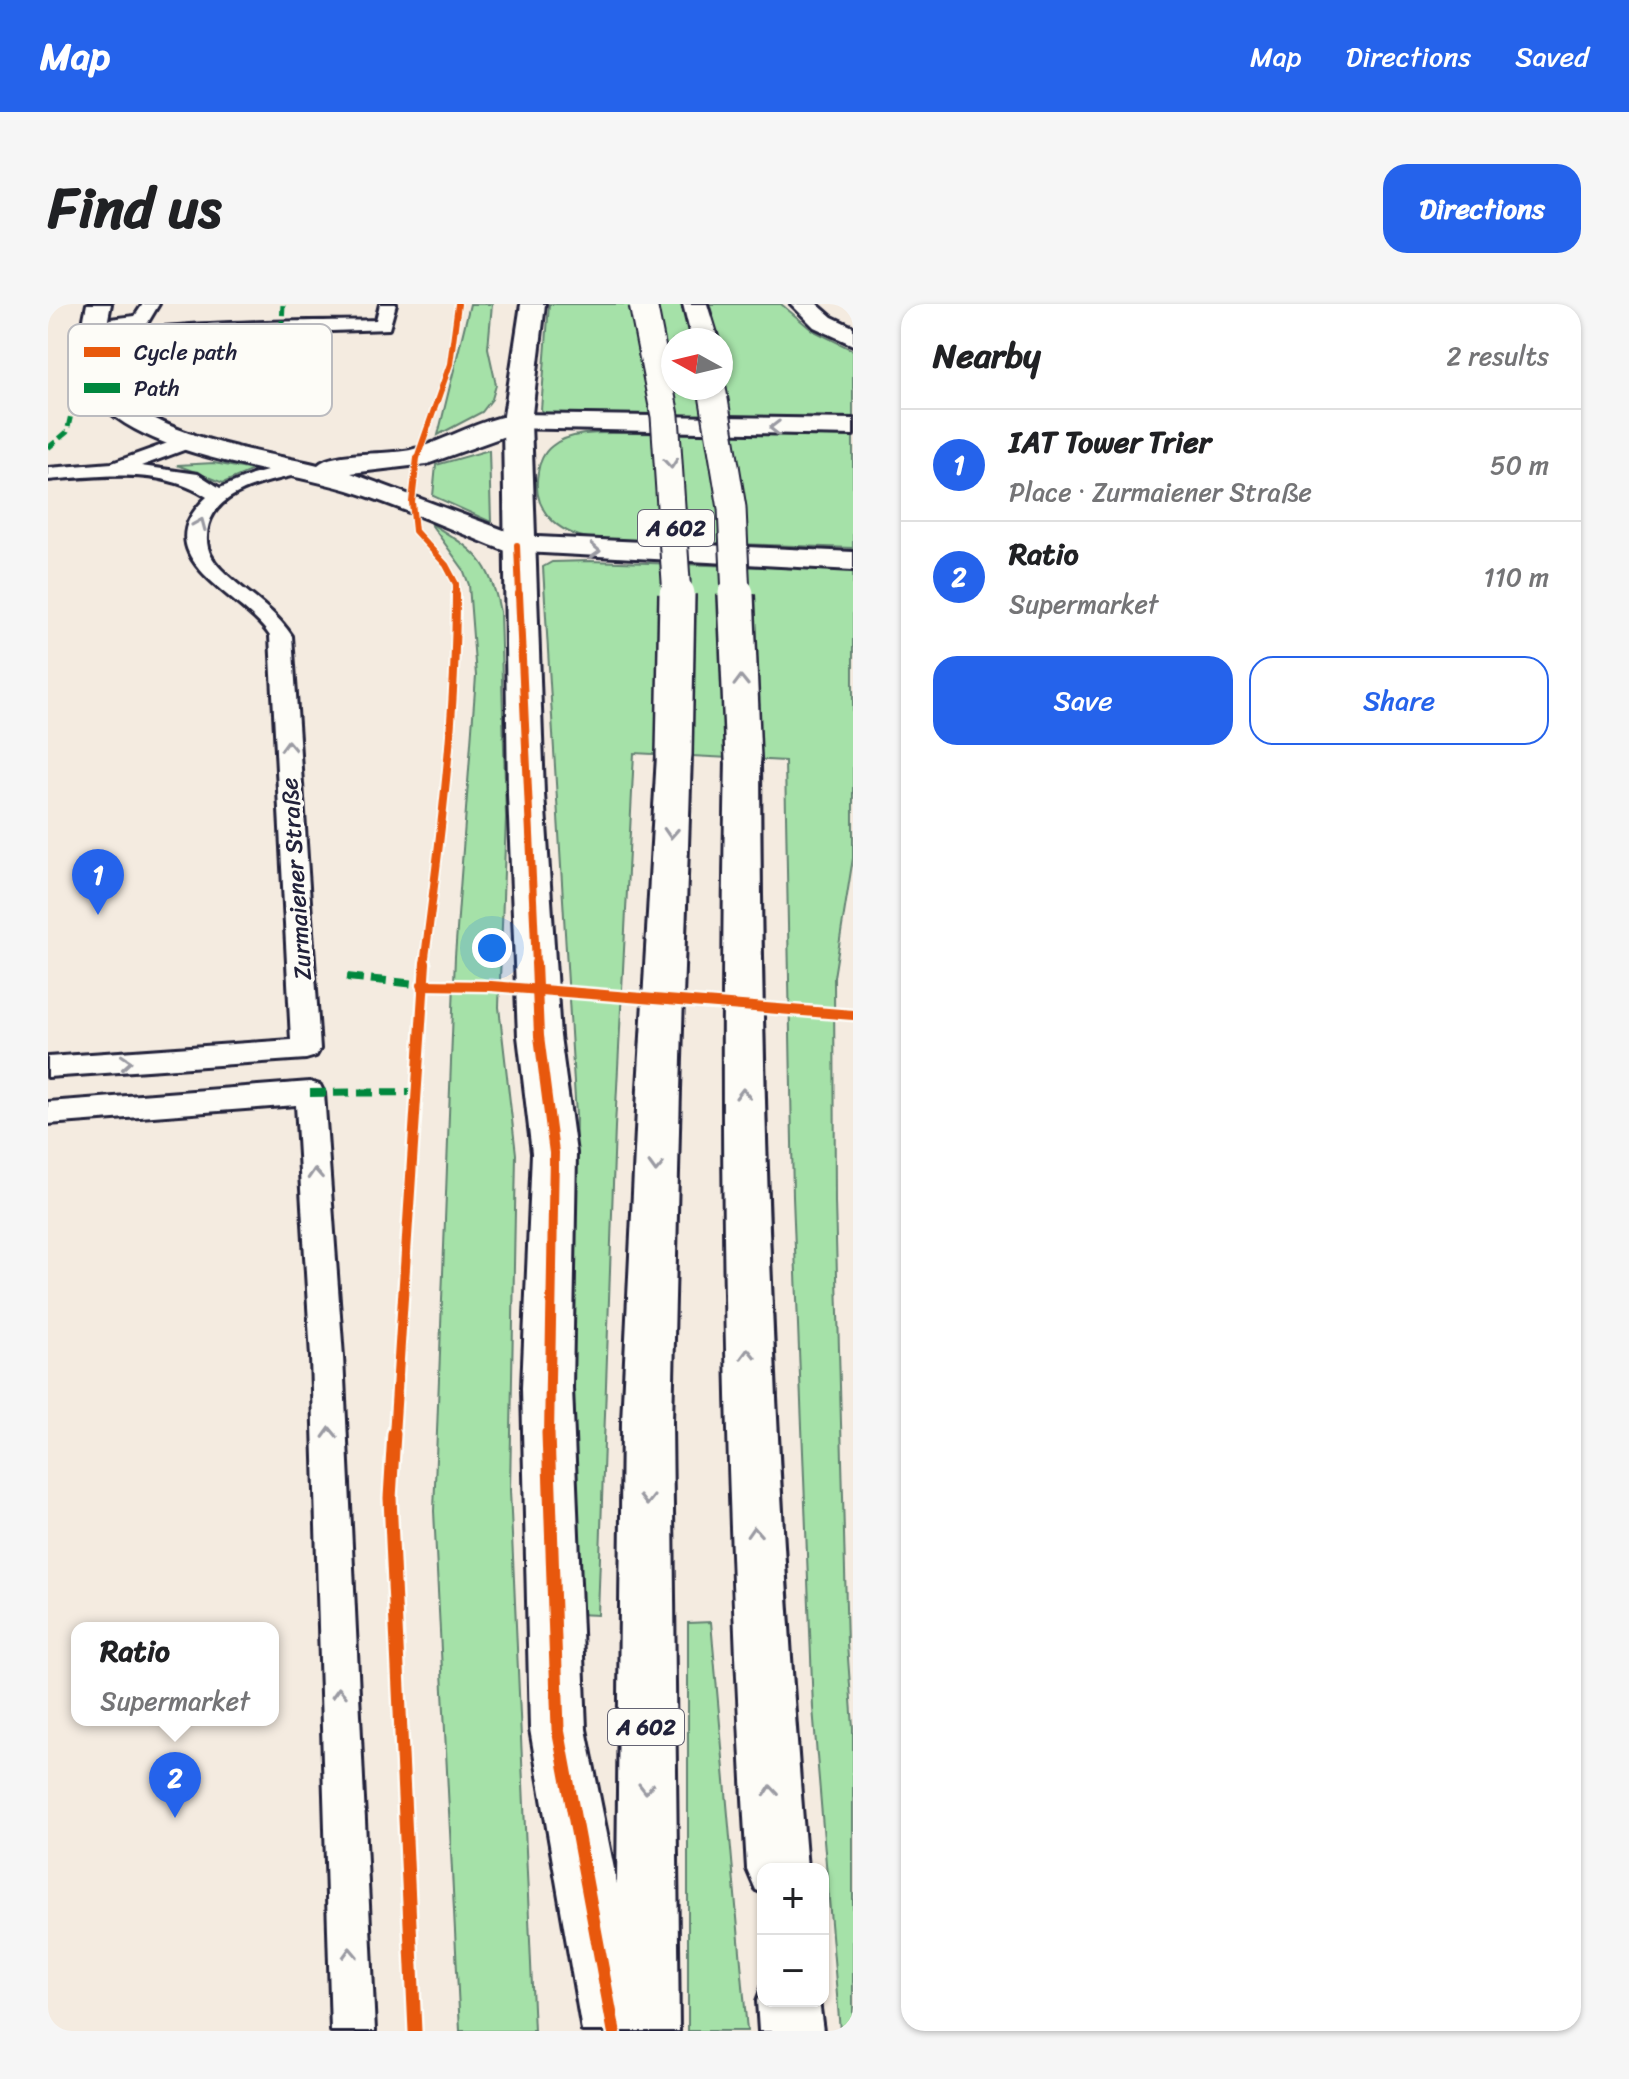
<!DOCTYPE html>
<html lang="en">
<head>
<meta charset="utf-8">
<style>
  body { margin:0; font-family:Sriracha,sans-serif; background:#f6f6f6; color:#202124 }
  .controls { position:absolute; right:24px; bottom:24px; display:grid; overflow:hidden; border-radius:16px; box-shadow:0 2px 6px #0004 }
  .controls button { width:72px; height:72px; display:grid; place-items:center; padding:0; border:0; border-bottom:2px solid #e0e0e0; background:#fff; color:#202124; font:40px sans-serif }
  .compass { position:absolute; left:613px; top:24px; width:72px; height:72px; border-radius:50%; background:#fff; box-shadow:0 2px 6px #0004; rotate:278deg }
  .you { position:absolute; left:444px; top:644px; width:28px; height:28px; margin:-20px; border:6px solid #fff; border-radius:50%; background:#1a73e8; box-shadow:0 0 0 12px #1a73e833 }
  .badge { display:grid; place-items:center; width:52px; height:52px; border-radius:50%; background:#2563eb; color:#fff; font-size:26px; font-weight:700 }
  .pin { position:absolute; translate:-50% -66px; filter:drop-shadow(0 2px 4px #0008) }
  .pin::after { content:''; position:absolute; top:42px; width:28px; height:24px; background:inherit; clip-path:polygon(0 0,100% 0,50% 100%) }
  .popup { position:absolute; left:23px; top:1318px; width:208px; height:104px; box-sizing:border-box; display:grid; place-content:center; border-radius:16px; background:#fff; filter:drop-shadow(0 2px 6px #0005); font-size:26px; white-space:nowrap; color:#757577 }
  .popup b { font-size:30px; color:#202124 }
  .popup::after { content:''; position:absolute; left:50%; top:100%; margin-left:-16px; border:16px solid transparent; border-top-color:#fff }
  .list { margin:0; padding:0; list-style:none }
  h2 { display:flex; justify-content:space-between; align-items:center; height:104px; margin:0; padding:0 32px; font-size:34px }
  h2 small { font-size:26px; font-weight:400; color:#757577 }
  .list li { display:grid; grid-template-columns:52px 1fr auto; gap:24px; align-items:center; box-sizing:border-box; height:112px; padding:0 32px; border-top:2px solid #e0e0e0 }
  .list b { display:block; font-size:30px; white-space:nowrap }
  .list p { margin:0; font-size:26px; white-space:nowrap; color:#757577 }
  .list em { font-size:26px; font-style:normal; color:#757577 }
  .actions { display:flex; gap:16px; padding:24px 32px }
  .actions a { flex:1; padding:18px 0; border:2px solid #2563eb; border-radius:24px; text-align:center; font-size:28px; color:#2563eb }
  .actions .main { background:#2563eb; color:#fff }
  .map { position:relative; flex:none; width:805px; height:1727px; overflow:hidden; border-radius:24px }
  header { display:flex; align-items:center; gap:48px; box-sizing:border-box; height:112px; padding:0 40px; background:#2563eb; color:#fff }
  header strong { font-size:38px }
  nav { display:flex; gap:44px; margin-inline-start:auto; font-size:28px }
  .intro { display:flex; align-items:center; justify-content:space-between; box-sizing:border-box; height:192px; padding:0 48px }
  h1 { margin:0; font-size:56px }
  .button { padding:20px 36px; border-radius:24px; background:#2563eb; color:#fff; font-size:28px; font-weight:700 }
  main { display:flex; gap:48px; padding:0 48px }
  aside { flex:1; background:#fff; border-radius:24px; box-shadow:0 2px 6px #0004 }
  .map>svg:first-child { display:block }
  .green { fill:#a5e1a8; stroke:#648272; stroke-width:2; fill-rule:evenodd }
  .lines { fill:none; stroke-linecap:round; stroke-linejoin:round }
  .lane-casing { stroke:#22223b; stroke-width:6 }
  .street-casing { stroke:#22223b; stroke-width:6 }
  .secondary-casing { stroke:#22223b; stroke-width:6 }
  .primary-casing { stroke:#22223b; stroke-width:6 }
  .highway-casing { stroke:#22223b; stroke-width:6 }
  .lane { fill:#fdfcf7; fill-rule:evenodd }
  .street { fill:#fdfcf7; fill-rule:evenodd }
  .secondary { fill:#fdfcf7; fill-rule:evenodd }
  .primary { fill:#fdfcf7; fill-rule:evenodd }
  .highway { fill:#fdfcf7; fill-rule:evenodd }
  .highway-bridge-far1-casing { stroke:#22223b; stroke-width:31; stroke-linecap:butt }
  .highway-bridge-casing { stroke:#22223b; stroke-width:40; stroke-linecap:butt }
  .highway-bridge-far1 { stroke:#fdfcf7; stroke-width:27 }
  .highway-bridge { stroke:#fdfcf7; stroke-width:35 }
  .quiet-far1 { stroke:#00873e; stroke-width:5; stroke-dasharray:10 5; stroke-linecap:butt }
  .quiet { stroke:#00873e; stroke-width:8; stroke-dasharray:16 8; stroke-linecap:butt }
  .cycleway-far3-casing { stroke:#fdfcf7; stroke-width:9 }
  .cycleway-far2-casing { stroke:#fdfcf7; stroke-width:12 }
  .cycleway-far1-casing { stroke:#fdfcf7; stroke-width:15 }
  .cycleway-casing { stroke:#fdfcf7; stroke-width:18 }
  .cycleway-far3 { stroke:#e8590c; stroke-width:6 }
  .cycleway-far2 { stroke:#e8590c; stroke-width:8 }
  .cycleway-far1 { stroke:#e8590c; stroke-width:10 }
  .cycleway { stroke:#e8590c; stroke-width:13 }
  .oneway { stroke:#9a9aa2 }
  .labels { text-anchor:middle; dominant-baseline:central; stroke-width:7; stroke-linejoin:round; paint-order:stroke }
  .shield { fill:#fdfcf7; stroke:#646373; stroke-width:2 }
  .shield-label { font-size:22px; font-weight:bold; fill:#22223b }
  .street-label { font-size:24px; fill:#22223b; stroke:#fdfcf7 }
  .key { fill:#fdfcf7; stroke:#bbbbbf; stroke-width:2 }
  .key-label { font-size:22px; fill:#22223b }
</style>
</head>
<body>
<header>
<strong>Map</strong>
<nav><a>Map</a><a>Directions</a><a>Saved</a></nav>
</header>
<div class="intro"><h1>Find us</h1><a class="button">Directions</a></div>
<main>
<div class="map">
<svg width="805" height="1727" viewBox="0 0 805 1727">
  <rect width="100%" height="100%" fill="#f4ebe0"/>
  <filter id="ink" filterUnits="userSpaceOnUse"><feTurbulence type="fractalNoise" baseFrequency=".0125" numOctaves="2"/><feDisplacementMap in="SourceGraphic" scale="16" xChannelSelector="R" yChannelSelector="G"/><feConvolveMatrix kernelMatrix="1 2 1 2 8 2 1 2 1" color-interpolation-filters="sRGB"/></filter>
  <g filter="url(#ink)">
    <g class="green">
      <path d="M422 0H444L440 44 448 81 444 95 434 108 390 131Z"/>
      <path d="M501 0H733L764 26 805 46V115L756 118 498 109 493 106ZM625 36H673V84H625Z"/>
      <path d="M576 129 805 131V244L544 235C509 229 483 206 490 168 491 159 496 148 504 142 523 127 554 129 576 129Z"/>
      <path d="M441 146 443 218 385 192 388 161Z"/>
      <path d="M166 159 205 166 175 179 129 161Z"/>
      <path d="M382 219C426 246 442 255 452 308L458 513 451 703 468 850 462 1186 486 1727H412L386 1207 407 652 428 372 421 281 415 265Z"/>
      <path d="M542 257 805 266V554L786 673 787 898 799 1340 805 1423V1727H792L765 1404 745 893 737 457 586 449 567 823 550 1311 529 1310 522 1080 528 812 495 263 504 258Z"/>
      <path d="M663 1318 699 1727H640V1319Z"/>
    </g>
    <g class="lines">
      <defs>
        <g id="lane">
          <path d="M95 0H111L99 20 62 25 54 20 62 15 87 12Z"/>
          <path d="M332 0H348L341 25 144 32 64 39 43 46 34 41C59 15 280 18 328 16Z"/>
          <path d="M145 130 154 136 152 140 93 162 150 170 172 184 204 171 253 158 263 164 260 168C225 177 160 185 159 232 158 245 164 256 173 265 197 289 225 303 244 332L272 745 268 752 258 755 0 773V753L243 736 222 332C195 290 93 254 159 193 113 163 53 172 0 176V164L64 159Z"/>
          <path d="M262 778 272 781 276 789 295 1053 327 1727H283L263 1053 248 801 0 820V798Z"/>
        </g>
        <path id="street" d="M39 0H63C58 24 53 50 63 74 86 130 216 148 270 161 285 146 343 152 366 145 396 138 450 105 479 112L483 118 479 124 379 160 303 169 480 235 484 241 480 247H458C406 227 354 203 300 186 231 165 106 154 55 102 27 73 31 36 39 0Z"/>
        <g id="secondary">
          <path d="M469 110 805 115V131L459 124 455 118 459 112Z"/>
          <path d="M469 232 805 248V266L458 247 454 241 458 235Z"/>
        </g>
        <g id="primary">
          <path d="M469 110 479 112 483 118 496 490 512 732 528 849 524 1084 538 1425 569 1580 574 1118 590 785 596 774 611 769 626 774 632 785 624 1118 631 1727H534L482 1425 474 1084 484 849 470 732 460 490 455 118 459 112Z"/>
          <path d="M715 1681V1697H771L775 1727H711L709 1697Z"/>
        </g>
        <g id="highway">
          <path d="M473 0H497L483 118 479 124H459L455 118Z"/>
          <path d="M635 0H659L670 36H644Z"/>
          <path d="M743 0H769L784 13 805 23V41L766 23Z"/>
          <path d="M626 440 638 444 643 451 632 785 626 796 611 801 596 796 590 785 609 451 614 444Z"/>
          <path d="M695 444 707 447 712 455C713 826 728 1195 759 1565H715V1589L708 1586 699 1565C677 1195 670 826 678 455L683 447Z"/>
        </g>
      </defs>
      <use href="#lane" class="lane-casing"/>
      <use href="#street" class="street-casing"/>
      <use href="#secondary" class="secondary-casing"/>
      <use href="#primary" class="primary-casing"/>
      <use href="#highway" class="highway-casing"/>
      <use href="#lane" class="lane"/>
      <use href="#street" class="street"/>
      <use href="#secondary" class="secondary"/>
      <use href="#primary" class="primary"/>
      <use href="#highway" class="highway"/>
      <defs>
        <g id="highway-bridge-far1">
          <path d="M595 0 617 112 629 292"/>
          <path d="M664 84 684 204 688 292"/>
        </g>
        <g id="highway-bridge">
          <path d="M688 290 695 455"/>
          <path d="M626 451 629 290"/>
        </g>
      </defs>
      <use href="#highway-bridge-far1" class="highway-bridge-far1-casing"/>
      <use href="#highway-bridge" class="highway-bridge-casing"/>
      <use href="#highway-bridge-far1" class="highway-bridge-far1"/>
      <use href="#highway-bridge" class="highway-bridge"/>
      <g class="quiet-far1">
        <path d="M230 101 235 0"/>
        <path d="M0 144 19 128 24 106 54 83"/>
      </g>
      <g class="quiet">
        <path d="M299 673 378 681"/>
        <path d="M262 789 367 788"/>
      </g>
      <defs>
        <g id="cycleway-far3">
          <path d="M469 241 471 292"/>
          <path d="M408 292V280L398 261 367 227 364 198 369 154 402 60 410 0"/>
        </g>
        <g id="cycleway-far2">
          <path d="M471 290 488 661"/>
          <path d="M376 661C392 537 408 415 408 290"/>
        </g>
        <g id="cycleway-far1">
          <path d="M488 659 491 732 506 849 501 1131"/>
          <path d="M374 681 443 682 805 711"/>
          <path d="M346 1131 377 659"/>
        </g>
        <g id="cycleway">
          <path d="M346 1129 342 1194 367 1727"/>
          <path d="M500 1129 510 1425 566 1727"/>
        </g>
      </defs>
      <use href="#cycleway-far3" class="cycleway-far3-casing"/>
      <use href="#cycleway-far2" class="cycleway-far2-casing"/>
      <use href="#cycleway-far1" class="cycleway-far1-casing"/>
      <use href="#cycleway" class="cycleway-casing"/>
      <use href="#cycleway-far3" class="cycleway-far3"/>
      <use href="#cycleway-far2" class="cycleway-far2"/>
      <use href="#cycleway-far1" class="cycleway-far1"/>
      <use href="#cycleway" class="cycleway"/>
    </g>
    <defs><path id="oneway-chevron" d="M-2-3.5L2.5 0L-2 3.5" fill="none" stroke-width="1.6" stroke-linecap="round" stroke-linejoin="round" transform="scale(2)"/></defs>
    <g class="oneway">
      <use href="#oneway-chevron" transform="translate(727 124) rotate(-179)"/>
      <use href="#oneway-chevron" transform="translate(623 159) rotate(85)"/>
      <use href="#oneway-chevron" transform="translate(152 220) rotate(-67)"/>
      <use href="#oneway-chevron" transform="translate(547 247) rotate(3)"/>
      <use href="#oneway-chevron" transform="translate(693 377) rotate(-91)"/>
      <use href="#oneway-chevron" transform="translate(240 442) rotate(-92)"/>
      <use href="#oneway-chevron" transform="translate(623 529) rotate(93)"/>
      <use href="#oneway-chevron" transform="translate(78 758) rotate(-4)"/>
      <use href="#oneway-chevron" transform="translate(695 790) rotate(-90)"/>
      <use href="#oneway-chevron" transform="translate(608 863) rotate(92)"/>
      <use href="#oneway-chevron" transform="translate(267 870) rotate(-94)"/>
      <use href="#oneway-chevron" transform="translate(700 1050) rotate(-91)"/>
      <use href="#oneway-chevron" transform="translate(282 1129) rotate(-92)"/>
      <use href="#oneway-chevron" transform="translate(599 1196) rotate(90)"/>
      <use href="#oneway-chevron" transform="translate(706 1228) rotate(-93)"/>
      <use href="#oneway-chevron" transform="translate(291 1389) rotate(-92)"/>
      <use href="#oneway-chevron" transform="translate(598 1484) rotate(90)"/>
      <use href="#oneway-chevron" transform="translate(723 1487) rotate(-95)"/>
      <use href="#oneway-chevron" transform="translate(302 1649) rotate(-92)"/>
    </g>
  </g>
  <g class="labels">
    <g class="shield">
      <rect x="590" y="206" width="76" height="36" rx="6"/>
      <rect x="560" y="1405" width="76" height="36" rx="6"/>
    </g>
    <g class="shield-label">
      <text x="628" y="224">A 602</text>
      <text x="598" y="1423">A 602</text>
    </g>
    <g class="street-label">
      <text transform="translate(248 575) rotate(-94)">Zurmaiener Straße</text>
    </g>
  </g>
  <rect x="20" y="20" width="264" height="92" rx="12" class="key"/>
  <rect x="36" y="43" width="36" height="10" fill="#e8590c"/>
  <rect x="36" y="79" width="36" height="10" fill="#00873e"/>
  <g class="key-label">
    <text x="86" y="56">Cycle path</text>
    <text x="86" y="92">Path</text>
  </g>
</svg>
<div class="controls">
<button>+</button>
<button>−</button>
</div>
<svg class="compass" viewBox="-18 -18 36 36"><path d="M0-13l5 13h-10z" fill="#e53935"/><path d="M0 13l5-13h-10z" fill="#757577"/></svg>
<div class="you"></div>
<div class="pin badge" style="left:50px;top:611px">1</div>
<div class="pin badge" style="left:127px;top:1514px">2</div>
<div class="popup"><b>Ratio</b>Supermarket</div>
</div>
<aside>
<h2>Nearby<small>2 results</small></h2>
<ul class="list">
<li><span class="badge">1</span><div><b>IAT Tower Trier</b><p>Place · Zurmaiener Straße</p></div><em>50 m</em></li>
<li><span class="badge">2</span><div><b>Ratio</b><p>Supermarket</p></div><em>110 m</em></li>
</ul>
<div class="actions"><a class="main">Save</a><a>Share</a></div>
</aside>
</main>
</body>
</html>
